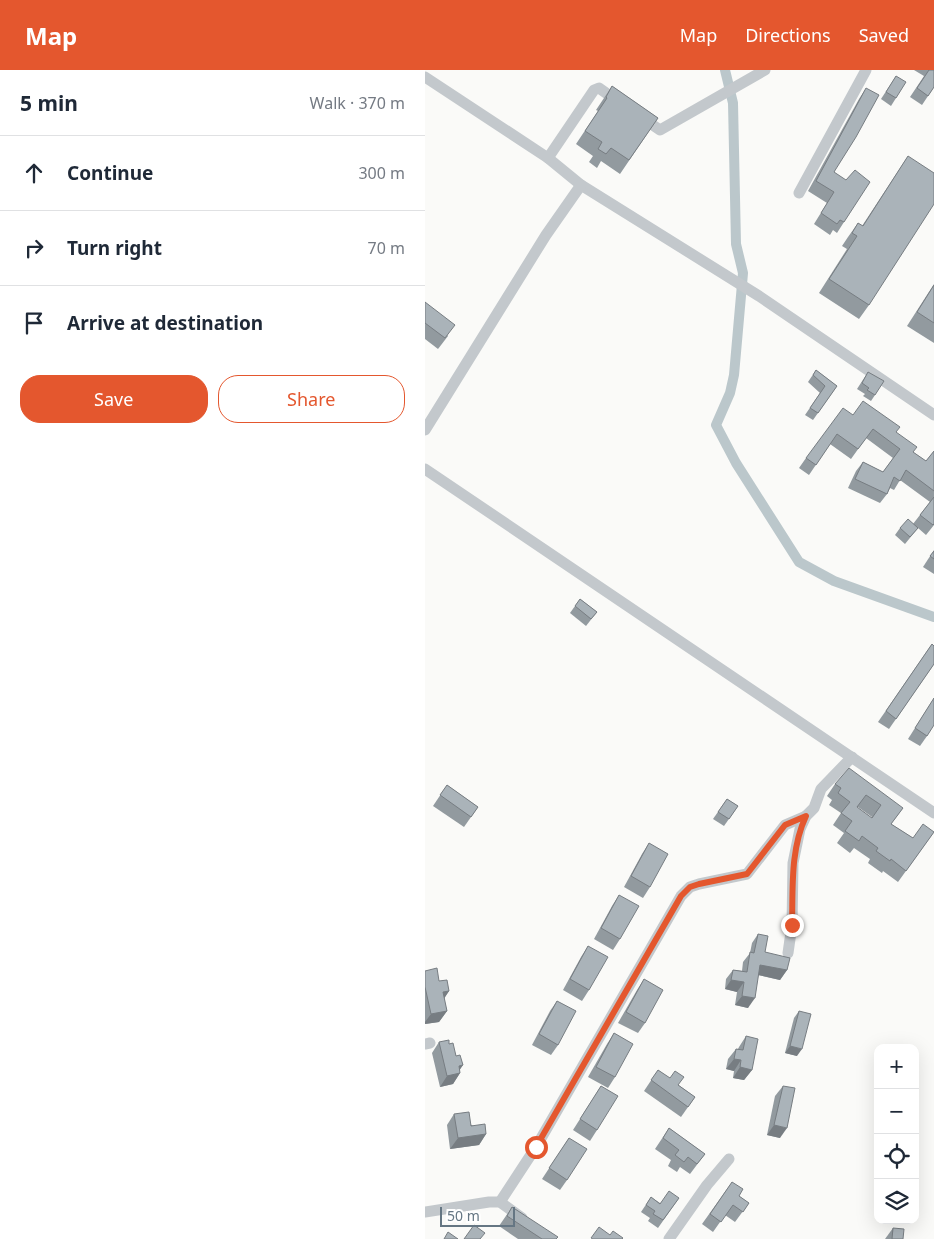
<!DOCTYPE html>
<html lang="en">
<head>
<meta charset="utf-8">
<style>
  body { margin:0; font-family:"Noto Sans",sans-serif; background:#f6f6f7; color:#1f2937 }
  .controls { position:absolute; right:15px; bottom:15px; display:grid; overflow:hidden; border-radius:10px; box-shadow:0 5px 20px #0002 }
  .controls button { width:45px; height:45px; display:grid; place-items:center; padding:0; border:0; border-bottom:1px solid #e0e1e3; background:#fff; color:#1f2937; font:25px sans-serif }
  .scale { position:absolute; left:15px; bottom:12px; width:75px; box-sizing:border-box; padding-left:5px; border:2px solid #657683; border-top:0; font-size:14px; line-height:18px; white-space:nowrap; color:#657683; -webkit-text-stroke:4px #fff; paint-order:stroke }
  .stop { position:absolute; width:15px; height:15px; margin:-11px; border:4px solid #e4572e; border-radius:50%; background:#fff }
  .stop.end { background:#e4572e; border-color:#fff; box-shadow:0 1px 5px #0008 }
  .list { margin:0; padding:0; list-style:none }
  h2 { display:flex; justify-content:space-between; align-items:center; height:65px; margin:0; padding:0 20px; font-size:21px }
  h2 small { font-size:16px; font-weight:400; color:#747a83 }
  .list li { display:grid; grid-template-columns:32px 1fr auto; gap:15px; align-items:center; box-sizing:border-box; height:75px; padding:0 20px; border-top:1px solid #e0e1e3 }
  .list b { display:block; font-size:19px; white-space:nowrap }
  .list em { font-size:16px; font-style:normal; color:#747a83 }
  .actions { display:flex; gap:10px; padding:15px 20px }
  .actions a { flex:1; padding:11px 0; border:1px solid #e4572e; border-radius:20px; text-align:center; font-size:18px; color:#e4572e }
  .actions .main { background:#e4572e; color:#fff }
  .icon { flex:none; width:28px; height:28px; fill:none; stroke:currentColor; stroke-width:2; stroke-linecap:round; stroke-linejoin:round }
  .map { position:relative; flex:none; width:509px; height:1169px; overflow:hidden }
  header { display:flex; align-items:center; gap:30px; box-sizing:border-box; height:70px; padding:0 25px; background:#e4572e; color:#fff }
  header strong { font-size:24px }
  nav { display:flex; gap:28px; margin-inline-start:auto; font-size:18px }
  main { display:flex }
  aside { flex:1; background:#fff }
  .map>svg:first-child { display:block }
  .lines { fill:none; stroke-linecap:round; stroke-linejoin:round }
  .canal { stroke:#bbc7cb; stroke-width:10 }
  .minor { stroke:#c3c8cc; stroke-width:11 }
  .wall { fill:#929a9f; fill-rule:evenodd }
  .shaded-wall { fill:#777d82 }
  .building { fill:#aab3b9; stroke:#777d82; fill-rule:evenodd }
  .route { stroke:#e4572e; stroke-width:6 }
</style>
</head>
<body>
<header>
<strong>Map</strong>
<nav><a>Map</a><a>Directions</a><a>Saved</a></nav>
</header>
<main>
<aside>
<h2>5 min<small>Walk · 370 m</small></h2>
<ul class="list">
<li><svg class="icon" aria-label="ahead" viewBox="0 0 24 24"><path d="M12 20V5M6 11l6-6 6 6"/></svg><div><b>Continue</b></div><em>300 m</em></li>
<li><svg class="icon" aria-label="right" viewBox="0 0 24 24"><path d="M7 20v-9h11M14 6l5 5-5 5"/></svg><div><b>Turn right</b></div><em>70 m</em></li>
<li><svg class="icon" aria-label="arrive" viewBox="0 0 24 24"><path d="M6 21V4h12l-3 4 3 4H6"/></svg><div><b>Arrive at destination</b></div></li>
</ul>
<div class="actions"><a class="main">Save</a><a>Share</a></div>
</aside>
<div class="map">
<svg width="509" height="1169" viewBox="0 0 509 1169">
  <rect width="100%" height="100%" fill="#fafaf8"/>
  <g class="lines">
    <path class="canal" d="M300 0 308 33 311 174 318 203 309 305 305 323 291 355 311 393 374 492 409 511 509 547"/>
    <g class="minor">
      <path d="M0 7 123 88 156 115 334 226 509 345"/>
      <path d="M216 47 235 60 340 0"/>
      <path d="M123 88 169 20 174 18 195 33"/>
      <path d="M374 123 441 0"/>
      <path d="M0 360 121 165 156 115"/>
      <path d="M0 399 509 743"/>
      <path d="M363 883 367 855 368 793 375 759 381 746 389 738 396 719 427 687"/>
      <path d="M0 974 5 973"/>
      <path d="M75 1132 111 1077 256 826 265 817 274 814 322 804 360 755 381 746"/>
      <path d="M0 1142 64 1132H75L97 1148"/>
      <path d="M244 1169 282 1115 304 1089"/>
    </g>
  </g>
  <g class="wall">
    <path d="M489 0H509V17L497 35 485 27 499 6Z"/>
    <path d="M471 6V28L466 36 456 29Z"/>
    <path d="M187 16 233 48 195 104 176 91 172 98 164 92 168 86 151 74 173 41 171 40Z"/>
    <path d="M441 18 409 102 419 152 412 163 408 160 405 165 389 154 402 133 383 121 434 29Z"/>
    <path d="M483 86 444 235 434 249 394 223 422 179 417 176 423 167 433 153 437 156Z"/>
    <path d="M509 214V273L482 256Z"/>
    <path d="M0 232 23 266 13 279 0 269Z"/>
    <path d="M391 300 412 316 388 350 380 345 395 323 383 312Z"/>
    <path d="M443 302 450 325 446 331 438 326 440 324 432 319Z"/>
    <path d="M428 345 471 362 488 382 501 391 509 381V455L501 465 493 458 480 474 470 465 475 458 488 454 505 432 475 410 469 420 465 418 462 424 455 433 423 418 431 401 438 392 458 402 468 388 441 368 426 389 405 374 384 405 374 398 381 388Z"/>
    <path d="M509 480V504L498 497Z"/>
    <path d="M155 529 172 542 161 556 145 543Z"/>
    <path d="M507 574 509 594 464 659 453 652Z"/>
    <path d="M509 628 502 666 495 676 483 669Z"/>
    <path d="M410 714 478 738 466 754 488 768 509 762 473 812 458 801 457 803 443 793 445 789 429 778 425 783 412 773 419 763 408 755 416 743 404 735 407 730 402 726ZM433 737 447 747V748L432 738Z"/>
    <path d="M22 715 53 737 39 757 8 736Z"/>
    <path d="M302 729 313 736 299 756 288 749Z"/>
    <path d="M224 773 225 817 218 828 199 817 217 784Z"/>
    <path d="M194 825 195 869 188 880 169 869 187 836Z"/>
    <path d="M333 864 340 882 362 900 355 910 333 905 323 938 310 935 312 922 300 919 301 909 308 900 317 901 318 892 325 883 327 873Z"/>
    <path d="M163 876 164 920 157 931 138 920 156 887Z"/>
    <path d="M0 901 14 911 24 921 19 928 22 941 14 952 0 954Z"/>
    <path d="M219 909 220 953 213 963 193 953 212 920Z"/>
    <path d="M132 931 133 975 126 985 107 975 125 941Z"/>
    <path d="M374 941 372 986 360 983 369 948Z"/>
    <path d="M189 963 190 1007 183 1018 163 1007 182 974Z"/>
    <path d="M321 966 327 1000 319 1010 308 1008 309 1001 301 999 303 989 311 979H313L314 977Z"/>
    <path d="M14 972 24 974 31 986 38 995 34 1000 35 1003 28 1014 15 1017 7 983Z"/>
    <path d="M233 1000 270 1027 256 1047 219 1021Z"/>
    <path d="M176 1016 172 1060 165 1071 148 1060Z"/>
    <path d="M358 1016 355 1068 342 1065 350 1026Z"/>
    <path d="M29 1044 61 1064 54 1075 25 1079 22 1055Z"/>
    <path d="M244 1058 280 1084 265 1104 255 1097 252 1102 243 1096 246 1090 230 1079Z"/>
    <path d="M144 1068 142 1110 135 1120 117 1109Z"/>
    <path d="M307 1112 314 1126 324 1133 310 1152 300 1145 288 1162 277 1154Z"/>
    <path d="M226 1127 235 1133 254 1128 233 1158 223 1151 225 1148 216 1142Z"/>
    <path d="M87 1137 131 1169H93L74 1156Z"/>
    <path d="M468 1158 478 1169H460Z"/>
  </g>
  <g class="shaded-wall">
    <path d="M335 895 362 900 355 910 329 904Z"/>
    <path d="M306 910 319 912 312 922 300 919Z"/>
    <path d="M24 921 17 932 18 922Z"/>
    <path d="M317 926 330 928 323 938 310 935Z"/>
    <path d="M22 941 14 952 0 954V952L6 944Z"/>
    <path d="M365 976 377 979 372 986 360 983Z"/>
    <path d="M309 989 316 990 309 1001 301 999Z"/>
    <path d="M38 995 32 1004 35 1003 28 1014 15 1017 22 1006 34 996Z"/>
    <path d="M315 997 327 1000 319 1010 308 1008Z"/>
    <path d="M349 1055 362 1058 355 1068 342 1065Z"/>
    <path d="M61 1064 54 1075 25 1079 33 1068Z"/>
  </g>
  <g class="building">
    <path d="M504 0H509V17L503 26 492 18Z"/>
    <path d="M471 6 481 12 471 28 461 22Z"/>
    <path d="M187 16 233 48 204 90 186 78 181 84 173 79 177 72 160 61 182 28 181 27Z"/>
    <path d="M441 18 454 25 431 67 409 102 421 110 430 100 445 112 419 152 415 150 412 154 396 143 409 122 391 111Z"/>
    <path d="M483 86 509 103V134L444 235 404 209 432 166 427 163 433 153 438 156Z"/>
    <path d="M509 215V253L492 242Z"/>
    <path d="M0 232 30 255 20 268 0 253Z"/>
    <path d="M391 300 412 316 393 343 385 338 400 316 388 305Z"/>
    <path d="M443 302 459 311 450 325 442 320 444 318 437 313Z"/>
    <path d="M438 331 475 357 471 362 492 377 488 382 501 391 509 381V421L481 400 475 411 469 407 462 424 430 409 438 392 458 402 475 379 448 359 433 379 412 364 391 395 381 388 418 338 428 345Z"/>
    <path d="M509 427V454L508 455 495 445Z"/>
    <path d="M483 449 493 458 485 467 475 458Z"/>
    <path d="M509 481V489L505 486Z"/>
    <path d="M155 529 172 542 166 549 150 536Z"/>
    <path d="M507 574 509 576V594L471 649 461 641Z"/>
    <path d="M509 628V655L502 666 490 658Z"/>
    <path d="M424 698 478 738 466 754 488 768 498 754 509 762 481 801 466 789 465 791 451 781 453 778 437 766 434 771 420 761 427 751 416 743 425 732 413 723 416 718 410 714ZM441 725 456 735 447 748 432 737Z"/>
    <path d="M22 715 53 737 46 747 15 725Z"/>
    <path d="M302 729 313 736 304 749 293 742Z"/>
    <path d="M224 773 243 784 225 817 206 806Z"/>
    <path d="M194 825 214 836 195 869 176 858Z"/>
    <path d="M333 864 343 866 340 882 365 888 362 900 335 895 330 928 317 926 319 912 306 910 308 900 322 902 325 882 329 883Z"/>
    <path d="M163 876 183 887 164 920 145 909Z"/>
    <path d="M12 898 14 911 22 910 24 921 18 922 22 941 6 944 0 917V901Z"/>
    <path d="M219 909 238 920 220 953 201 942Z"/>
    <path d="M132 931 151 941 133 975 114 964Z"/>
    <path d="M374 941 386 944 377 979 365 976Z"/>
    <path d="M189 963 208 974 190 1007 171 997Z"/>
    <path d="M321 966 333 969 327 1000 315 997 316 990 309 989 311 979 318 980Z"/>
    <path d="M24 970V974L28 973 31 986 35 985 38 995 34 996 35 1003 22 1006 14 972Z"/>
    <path d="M233 1000 245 1008 250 1001 259 1007 253 1015 270 1027 263 1037 226 1010Z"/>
    <path d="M176 1016 193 1026 172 1060 155 1049Z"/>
    <path d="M358 1016 370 1018 362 1058 349 1055Z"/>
    <path d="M44 1042 46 1056 60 1054 61 1064 33 1068 29 1044Z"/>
    <path d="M244 1058 280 1084 272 1094 263 1087 259 1092 250 1085 254 1080 238 1068Z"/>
    <path d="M144 1068 162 1079 142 1110 124 1098Z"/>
    <path d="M307 1112 318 1119 314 1126 324 1133 318 1142 308 1135 296 1152 285 1144Z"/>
    <path d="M244 1121 254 1128 238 1150 228 1144 230 1141 221 1135 226 1127 235 1134Z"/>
    <path d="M87 1137 133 1167 131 1169H117L82 1146Z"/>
    <path d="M49 1155 60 1163 55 1169H39Z"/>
    <path d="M174 1157 185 1165 188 1161 198 1168 197 1169H168L166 1168Z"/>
    <path d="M468 1158 479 1159 478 1169H467Z"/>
    <path d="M23 1162 33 1169H19Z"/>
  </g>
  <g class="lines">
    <path class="route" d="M111 1077 256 826 265 817 274 814 322 804 360 755 381 746C365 780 368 819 367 855"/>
  </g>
</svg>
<div class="controls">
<button>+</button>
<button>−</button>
<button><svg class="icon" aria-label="locate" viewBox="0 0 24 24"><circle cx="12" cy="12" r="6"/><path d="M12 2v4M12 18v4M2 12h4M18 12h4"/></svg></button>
<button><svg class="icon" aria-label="layers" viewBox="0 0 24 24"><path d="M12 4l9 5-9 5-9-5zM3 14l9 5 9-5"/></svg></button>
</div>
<div class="scale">50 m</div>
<div class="stop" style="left:111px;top:1077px"></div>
<div class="stop end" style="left:367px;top:855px"></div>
</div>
</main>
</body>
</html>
